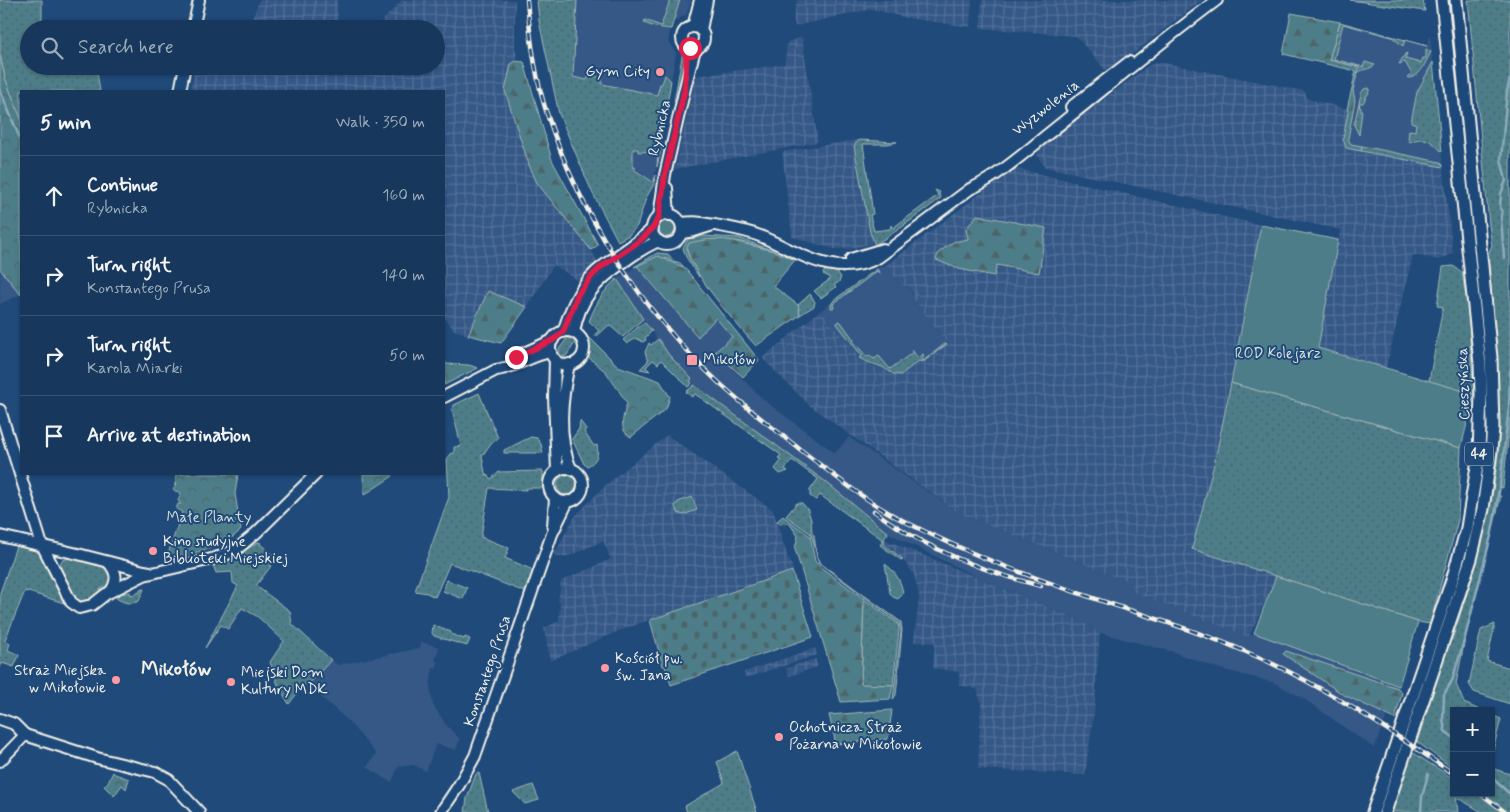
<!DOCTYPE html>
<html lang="en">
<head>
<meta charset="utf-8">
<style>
  body { margin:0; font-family:Mynerve,sans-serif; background:#203f62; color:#f1f3f6 }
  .controls { position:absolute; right:15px; bottom:15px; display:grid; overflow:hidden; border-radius:0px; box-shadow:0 1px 4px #0004 }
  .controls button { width:45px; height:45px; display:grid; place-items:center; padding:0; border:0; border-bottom:1px solid #365272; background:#17385c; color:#f1f3f6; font:25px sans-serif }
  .stop { position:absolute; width:15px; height:15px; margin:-11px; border:4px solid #e11d48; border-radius:50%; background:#fff }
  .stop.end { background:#e11d48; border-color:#fff; box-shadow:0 1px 5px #0008 }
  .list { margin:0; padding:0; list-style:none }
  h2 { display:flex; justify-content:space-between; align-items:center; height:65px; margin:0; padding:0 20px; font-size:21px }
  h2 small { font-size:16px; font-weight:400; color:#9eacbb }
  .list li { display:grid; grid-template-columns:32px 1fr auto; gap:15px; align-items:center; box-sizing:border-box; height:80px; padding:0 20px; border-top:1px solid #365272 }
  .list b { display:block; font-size:19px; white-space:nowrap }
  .list p { margin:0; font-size:16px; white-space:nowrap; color:#9eacbb }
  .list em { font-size:16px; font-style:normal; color:#9eacbb }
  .icon { flex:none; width:28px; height:28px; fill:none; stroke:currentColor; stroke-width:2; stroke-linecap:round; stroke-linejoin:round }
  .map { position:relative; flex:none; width:1510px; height:812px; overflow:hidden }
  .search { position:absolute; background:#17385c; box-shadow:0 1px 4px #0004; left:20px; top:20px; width:425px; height:55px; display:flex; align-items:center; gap:12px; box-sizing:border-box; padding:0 18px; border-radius:28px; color:#9eacbb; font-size:19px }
  .panel { position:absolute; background:#17385c; box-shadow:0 1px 4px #0004; left:20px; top:90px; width:425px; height:385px; border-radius:0px }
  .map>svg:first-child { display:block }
  .built { fill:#345887 }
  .industrial { fill:url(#industrial-grid) }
  .grass { fill:url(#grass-dots); stroke:#a1b7b8 }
  .forest { fill:url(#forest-firs); stroke:#a1b7b8 }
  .cemetery { fill:url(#cemetery-stones); stroke:#a1b7b8 }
  .park { fill:url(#park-crowns); stroke:#a1b7b8 }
  .garden { fill:#4e7d88; stroke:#a1b7b8 }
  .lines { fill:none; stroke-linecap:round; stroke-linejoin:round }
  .stream { stroke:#8cacbd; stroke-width:2.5 }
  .secondary-casing { stroke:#f4f1e8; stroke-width:14 }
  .primary-casing { stroke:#f4f1e8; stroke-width:15 }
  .secondary { stroke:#1f4a7a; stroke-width:10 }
  .primary { stroke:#1f4a7a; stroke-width:11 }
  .rail-casing { stroke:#f4f1e8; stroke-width:4.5 }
  .rail { stroke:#1f4a7a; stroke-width:2.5; stroke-dasharray:8; stroke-linecap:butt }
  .route { stroke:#e11d48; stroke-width:6 }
  .poi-dot { fill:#ff9aa2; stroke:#1f4a7a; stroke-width:2 }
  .labels { text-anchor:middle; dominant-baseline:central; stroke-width:4; stroke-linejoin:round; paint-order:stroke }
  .shield { fill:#1f4a7a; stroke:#b4bfc7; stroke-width:1 }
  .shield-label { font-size:14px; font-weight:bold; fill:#f4f1e8 }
  .poi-label { font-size:15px; fill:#f4f1e8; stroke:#1f4a7a; text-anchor:start }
  .street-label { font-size:15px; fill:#f4f1e8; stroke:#1f4a7a }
  .park-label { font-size:15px; fill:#dbe0da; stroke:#1f4a7a }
  .district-label { font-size:20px; font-weight:bold; fill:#f4f1e8; stroke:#1f4a7a }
</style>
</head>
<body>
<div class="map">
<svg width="1510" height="812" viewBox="0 0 1510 812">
  <defs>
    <pattern id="industrial-grid" width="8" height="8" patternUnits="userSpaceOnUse" patternTransform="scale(1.25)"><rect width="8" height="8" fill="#345887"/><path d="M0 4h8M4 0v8" fill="none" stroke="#527098"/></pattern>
    <pattern id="grass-dots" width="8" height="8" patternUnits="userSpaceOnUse" patternTransform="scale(1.25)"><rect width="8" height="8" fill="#4e7d88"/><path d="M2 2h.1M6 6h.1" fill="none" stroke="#4c656a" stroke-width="1.8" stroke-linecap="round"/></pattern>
    <pattern id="forest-firs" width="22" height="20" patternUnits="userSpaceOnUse" patternTransform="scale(1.25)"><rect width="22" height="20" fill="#4e7d88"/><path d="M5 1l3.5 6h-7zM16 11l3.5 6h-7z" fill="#4c656a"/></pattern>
    <pattern id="cemetery-stones" width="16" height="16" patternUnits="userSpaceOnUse" patternTransform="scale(1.25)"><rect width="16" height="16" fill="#4e7d88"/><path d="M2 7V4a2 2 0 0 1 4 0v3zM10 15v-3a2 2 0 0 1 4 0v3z" fill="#4c656a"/></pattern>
    <pattern id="park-crowns" width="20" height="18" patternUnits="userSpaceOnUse" patternTransform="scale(1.25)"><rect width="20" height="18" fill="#4e7d88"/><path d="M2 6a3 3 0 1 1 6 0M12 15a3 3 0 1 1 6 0" fill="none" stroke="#4c656a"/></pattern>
  </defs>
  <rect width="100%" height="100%" fill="#1f4a7a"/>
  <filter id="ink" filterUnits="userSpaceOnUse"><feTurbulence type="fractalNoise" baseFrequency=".02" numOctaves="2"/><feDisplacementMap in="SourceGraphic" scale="10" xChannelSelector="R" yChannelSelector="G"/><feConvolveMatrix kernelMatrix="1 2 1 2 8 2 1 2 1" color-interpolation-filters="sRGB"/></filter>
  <g filter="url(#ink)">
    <g class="built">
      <path d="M573 0H691L687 14 672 23 668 42 676 53 668 98 571 78Z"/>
      <path d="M1291 13 1335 21 1427 46 1430 35 1443 167 1346 148 1348 112 1347 109 1356 71 1283 54Z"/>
      <path d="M633 149H638V152L658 151V160L653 182 633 167Z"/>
      <path d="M886 265 901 285 907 286 914 296 912 297 947 344 923 362 900 375 859 358 821 310 877 268Z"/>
      <path d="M637 266 698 337 716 318 732 337 716 353 765 401 835 453 849 437 957 512 1133 584 1131 591 1249 637 1254 633 1399 686 1374 748 1304 699 1275 683 1217 668 1170 651 1100 633 1077 619 981 579 888 533 826 482 722 407 690 381 691 379 669 355 643 320 617 279Z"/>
      <path d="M0 269 21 294 0 304Z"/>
      <path d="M421 642 439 647 435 661 438 662 436 669 433 668 430 687 433 705 446 725 460 739 456 750 436 744 426 771 413 765 398 767 392 782 382 777 367 767 376 754 349 722 308 685 331 660 338 665 415 649 420 648Z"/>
    </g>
    <g class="industrial">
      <path d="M259 0H337L338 20 347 29H247L251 24Z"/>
      <path d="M402 0H515V49L517 52 515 61 511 64 506 91 529 165 537 183 591 250 597 261 579 281 554 265 527 307 488 291 468 335 454 330 444 317V91H190L195 66H436V29H375Z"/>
      <path d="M797 0H972L970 27 907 18 872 9 795 26 793 18Z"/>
      <path d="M982 0H1202L1108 73 1076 36 980 28Z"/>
      <path d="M802 37 818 142 675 169 696 76 785 64 787 42Z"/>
      <path d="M1159 62 1304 91 1308 99 1347 109 1348 112 1343 139 1346 148 1443 167 1453 253 1440 260 1413 255 1386 368 1317 348 1338 240 1341 230 1045 167 1037 155 1042 146 1148 66Z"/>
      <path d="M856 140H859L854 146 870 232 875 243 849 249H834L792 237 782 152Z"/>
      <path d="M1014 168 1261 225 1223 423 1193 549 1276 576 1249 637 1130 591 1133 584 957 512 809 405 762 358 821 310 859 358 873 366 883 368 891 374 920 361 923 362 947 344 912 297 914 295 907 286 901 285 886 265Z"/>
      <path d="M667 435 773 510 788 558 794 570 621 630 550 661 544 628 559 621 560 602H558L561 581 611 559 603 541 571 555 564 557 554 555 568 528 576 515 607 484Z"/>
      <path d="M884 539 1077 619 1100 633 1094 713 1085 775 978 769 981 704 977 689 959 685V672L933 668 935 643 914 642 919 596 914 575 903 559 884 545Z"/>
      <path d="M815 648 817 655 746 678 744 672Z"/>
      <path d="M816 659 818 667 789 676 786 668Z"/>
    </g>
    <g class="grass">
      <path d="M0 0H42V29H29V66H96L100 91H21V119L5 78 0 55Z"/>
      <path d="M537 0H577L573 77 587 80 589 75 602 78V84L657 95 660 84H662L665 75 671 81 661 138V150L657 167 658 151 638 152V149H633V167H635V170L653 182 656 175 653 186 646 198 637 226 629 235 618 241 592 192 559 114 539 21Z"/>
      <path d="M670 0H680L671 29 655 27 644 23 645 20 661 26Z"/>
      <path d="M1350 0H1423L1425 11Z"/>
      <path d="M1468 0H1510V421L1503 488 1499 487 1497 496H1501L1464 644 1456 684 1464 703 1482 711H1454V769L1417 742 1450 640H1452C1474 572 1499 498 1499 426 1500 369 1493 312 1488 255L1492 245 1489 225Z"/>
      <path d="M1340 22 1427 46 1405 40 1403 46 1392 37 1343 24 1334 59 1363 67 1365 62 1375 65C1370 70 1362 68 1357 74L1358 67 1329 60Z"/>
      <path d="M676 41 683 47 685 55 678 100 674 102 683 51Z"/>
      <path d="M1426 49 1431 52C1425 62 1421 78 1408 78L1407 77 1412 74 1405 62 1399 64 1405 54 1407 53 1405 59 1421 63 1423 58H1426Z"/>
      <path d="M1433 62 1442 152C1432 141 1425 135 1410 142L1408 140 1409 130 1415 131 1416 124 1411 122 1417 92Z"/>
      <path d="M1369 88 1370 90 1363 103H1360L1359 107H1361V111H1362L1359 135 1354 125 1361 94 1364 89Z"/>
      <path d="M859 140 897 142 887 144H863L873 214 870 215 874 231 890 229 891 225 893 228 902 221 905 225 875 245 870 232 854 146Z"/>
      <path d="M1362 146 1440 162 1443 165V167L1361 151Z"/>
      <path d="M935 190 940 192 939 194 941 198 906 224 904 220 938 195Z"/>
      <path d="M657 253 668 254 674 261 680 263 684 267 677 266 667 258 634 267Z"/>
      <path d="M1453 266 1462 272 1468 310 1474 394 1429 381 1443 307 1437 306 1443 267Z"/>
      <path d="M877 269 881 275 877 271 833 304 834 308H831V305L834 300Z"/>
      <path d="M825 270 836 271 841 277 839 282 834 285 836 287 821 298 814 291 829 280V277L823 274Z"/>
      <path d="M617 279 643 319 623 337 609 325 596 337 595 334 599 331 589 321C595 306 603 290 617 279Z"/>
      <path d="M810 294 815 302 814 306 800 315 798 305Z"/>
      <path d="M838 321 841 322 854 340 853 341 867 357 870 355 874 359 879 356 890 369 912 353V350L918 358 923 354 924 357 922 359 923 361 946 343 947 344 923 362 919 361 900 375C890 374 890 371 882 367 874 364 868 363 859 358L862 356 837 324Z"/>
      <path d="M644 322 652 331 645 338 646 340 643 342 636 338 627 344 623 340Z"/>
      <path d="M568 337 573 338 575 343 567 355 563 357 559 354V349Z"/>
      <path d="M658 339 669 355 692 379 690 381 692 383 688 387 661 360 658 364 653 360 646 367 650 371 640 369 648 361 645 352 649 343 651 345Z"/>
      <path d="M1231 383 1461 448 1458 520 1430 624 1418 622 1192 549 1215 460Z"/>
      <path d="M694 385 826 482 888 533 884 539V545L903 559 901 560 880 545 883 540 820 495 816 500 810 496V490L818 479 792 460 785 469 788 471 780 474 775 469 781 461 778 458 781 455 695 394 692 397 686 392Z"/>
      <path d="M479 393 498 438 489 446 482 456 485 473 491 479 499 472 543 471V488H526V490L489 488 481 537 509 548 505 558 533 570 525 592 450 563 435 597 427 593 415 591 449 497 447 459 451 454 454 453V447L461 446 452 409 454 405Z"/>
      <path d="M580 421 586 429 584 432 594 446 597 445C599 454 597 462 587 466L584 464 572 439 579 429Z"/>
      <path d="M531 437 537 438 541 444 543 453H504V450Z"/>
      <circle cx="567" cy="485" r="10"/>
      <path d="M692 497 697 510 683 515 678 513 675 506 678 502Z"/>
      <path d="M797 503H802L808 510 811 520 812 533 814 535 817 557 820 563 901 622 902 630 897 686 896 695 893 699 901 631 899 623 819 563 811 534 786 516Z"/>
      <path d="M258 542 261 543 260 544 277 558 256 586 290 611 292 624 331 660 308 685 304 684 289 704 278 685 270 662 284 641 258 617 242 608 228 629 221 625 205 648 238 586 233 583 232 572 216 573 213 565 233 558Z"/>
      <path d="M16 546 36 551 39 553 64 603 25 591 5 640 10 643 8 650 19 655 14 667 2 663 0 668V593Z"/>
      <path d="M70 558 108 568 112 572 110 586 85 603 76 602 58 569 62 560Z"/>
      <path d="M144 589 139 601C130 605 124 603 116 598L120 594 130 592 131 595 140 592V590Z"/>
      <path d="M864 599 898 624 899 630 893 685H861Z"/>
      <path d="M1495 624 1487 661 1510 668V704L1474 692 1469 684 1481 630Z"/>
      <path d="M433 625 451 632V634L464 639 465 637 470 639 467 646 434 636 432 633Z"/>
      <path d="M1491 715 1501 719 1491 758Z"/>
      <path d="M737 751 757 812H687L685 806 724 783 717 762Z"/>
      <path d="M1412 752 1454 779V793H1491V768L1510 774V812H1482L1456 797 1458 812H1391Z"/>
      <path d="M479 773 488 812H465L467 798 476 774Z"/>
      <path d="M533 785 539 800 525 804 513 792Z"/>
    </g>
    <g class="forest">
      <path d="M1291 13 1340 22 1329 60 1359 67 1353 90 1355 100 1348 139 1351 144 1362 146 1361 151 1346 148 1343 139 1348 112 1347 109 1356 71 1283 54Z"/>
      <path d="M515 61 524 62 552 160 598 245 591 250 537 183 529 165 505 91 511 64Z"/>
      <path d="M977 215 1046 228 1039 273 997 265 994 276 959 269 936 260 938 253 953 242 968 239 966 229Z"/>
      <path d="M725 239 774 251 795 260 773 286 798 305 800 315 756 346C744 333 679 260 688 245 692 238 718 239 725 239Z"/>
      <path d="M658 256C667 259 674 265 684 267L759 360 743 377 715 352 732 337 716 318 698 337 637 266Z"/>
      <path d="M488 291 527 307 501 343 468 335Z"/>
      <path d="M783 516 810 536 815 561 819 566 864 599 861 684 893 685 890 699 841 702 795 549 798 536 789 523 780 524 776 522Z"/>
      <path d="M1286 651 1398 688 1402 693 1395 719 1344 695 1283 654Z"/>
      <path d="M892 710 888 739 836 744 829 715Z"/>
    </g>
    <path class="cemetery" d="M792 571 813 637 671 685 665 666H663L650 620Z"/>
    <g class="park">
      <path d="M0 55 5 78 21 119V295L0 269Z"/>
      <path d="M590 338 618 366 660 381 670 397 666 409 631 437C617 430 624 415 627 403L606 372 588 357Z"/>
      <path d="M444 359 446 364 469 365 478 368 444 385Z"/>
      <path d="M176 474H238L235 494 241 530C223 548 199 551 175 558L170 557 169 559 166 560 182 512 176 509 178 504H181L178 501 181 493 173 490 175 487Z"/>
      <path d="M363 474H391L393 476 364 495Z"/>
      <path d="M113 772 115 774 129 779 126 789 122 785 114 796 104 786 108 782Z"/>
    </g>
    <g class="garden">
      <circle cx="667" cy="229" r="8"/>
      <path d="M1261 225 1338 240 1318 348 1474 394 1461 448 1231 383Z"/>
      <path d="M703 236 739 238 774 251C747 243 722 235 694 242 691 243 690 241 688 245 683 254 698 268 699 277L686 257 683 248 688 239Z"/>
      <path d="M885 564C895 571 902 582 903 594L898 599 893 597 890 593Z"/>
      <path d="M1276 576 1418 622 1399 686 1254 633Z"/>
      <path d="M447 580 467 588 463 599 443 591Z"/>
    </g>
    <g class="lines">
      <g class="stream">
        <path d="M0 90 21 141"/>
        <path d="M1504 258 1501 216 1502 212 1500 208 1501 194 1506 180 1501 159 1507 91 1510 79"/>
        <path d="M1454 738 1445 731 1443 719 1444 694 1452 681 1465 637 1492 532 1500 486 1509 407 1510 371"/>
        <path d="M1491 777 1510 794"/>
        <path d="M1421 812 1422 797 1428 774"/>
      </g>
      <defs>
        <g id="secondary">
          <circle cx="693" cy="38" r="11"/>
          <path d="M691 27 694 23 700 0"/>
          <path d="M193 29 199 0"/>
          <path d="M701 30 707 0"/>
          <path d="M180 91 185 66"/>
          <path d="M1071 107 1129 62"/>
          <path d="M667 188 669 215"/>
          <circle cx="667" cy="229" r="15"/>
          <path d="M659 217 665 175 685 88 695 49"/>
          <path d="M681 223C697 221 700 223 715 225 730 228 745 230 760 236 799 252 835 281 879 257L970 189C998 177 1029 149 1053 130 1108 86 1161 42 1217 0"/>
          <path d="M682 233 694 231 713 225"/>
          <path d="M851 259 883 249"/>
          <circle cx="567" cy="348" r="17"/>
          <path d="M563 332C571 307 581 282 603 266 620 253 638 243 653 228"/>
          <path d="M574 332C580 297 597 281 625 261 636 253 646 246 659 241"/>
          <path d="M513 358 553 340"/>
          <path d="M555 359 554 397 557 471"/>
          <path d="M569 364C562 398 557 436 571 469"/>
          <path d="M444 397 496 370C515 368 531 355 551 352"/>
          <path d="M0 410 42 545 71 602 79 608 92 605 106 594 144 575 208 560 225 555 237 549 256 533 316 474"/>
          <circle cx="566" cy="485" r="17"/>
          <path d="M553 526 555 498"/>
          <path d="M0 536 78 554 144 571 150 572"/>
          <path d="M108 562C117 572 118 580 111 591"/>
          <path d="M0 719 14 724 25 735"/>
          <path d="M25 735 97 758 155 772 168 779 199 812"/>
          <path d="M0 761 25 735"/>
          <path d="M441 812 459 785 475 756 552 534 568 501"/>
        </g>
        <g id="primary">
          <path d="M1373 812 1453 577 1467 528 1479 454 1481 394 1480 364 1442 0"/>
          <path d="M1385 812 1471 559 1483 509 1491 451 1493 427 1491 358 1456 0"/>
        </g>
      </defs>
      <use href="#secondary" class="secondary-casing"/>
      <use href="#primary" class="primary-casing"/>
      <use href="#secondary" class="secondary"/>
      <use href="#primary" class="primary"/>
      <defs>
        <g id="rail">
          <path d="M527 0C530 38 535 77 547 114 580 214 640 309 718 382 743 405 770 426 797 447 831 473 865 501 902 520 971 556 1044 582 1117 606 1159 620 1203 633 1244 651 1319 682 1387 729 1454 774"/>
          <path d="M874 511C924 548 981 571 1041 586"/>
          <path d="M1480 793 1505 812"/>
        </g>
      </defs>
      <use href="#rail" class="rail-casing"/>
      <use href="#rail" class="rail"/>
    </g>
  </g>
  <g class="lines" filter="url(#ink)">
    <path class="route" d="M516 357 553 340 563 332 578 294 592 276 601 267 638 242 653 228 659 217 665 175 685 88 687 47 690 48"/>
  </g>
  <g class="poi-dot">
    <circle cx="660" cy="72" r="5"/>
    <rect x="686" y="354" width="12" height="12" rx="2.5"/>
    <circle cx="153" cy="551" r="5"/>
    <circle cx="605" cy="668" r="5"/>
    <circle cx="116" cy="680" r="5"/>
    <circle cx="231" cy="682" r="5"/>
    <circle cx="779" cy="737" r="5"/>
  </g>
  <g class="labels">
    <rect class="shield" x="1465" y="442.5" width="28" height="23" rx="4"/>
    <g class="shield-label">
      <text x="1479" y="454">44</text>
    </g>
    <g class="poi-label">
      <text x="650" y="72" text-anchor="end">Gym City</text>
      <text x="703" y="360">Mikołów</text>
      <text x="163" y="542">Kino studyjne<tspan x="163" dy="17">Biblioteki Miejskiej</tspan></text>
      <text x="615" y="659">Kościół pw.<tspan x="615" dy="17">św. Jana</tspan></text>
      <text x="106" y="671" text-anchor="end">Straż Miejska<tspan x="106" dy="17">w Mikołowie</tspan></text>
      <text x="241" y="673">Miejski Dom<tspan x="241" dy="17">Kultury MDK</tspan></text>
      <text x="789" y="728">Ochotnicza Straż<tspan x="789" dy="17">Pożarna w Mikołowie</tspan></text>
    </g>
    <g class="street-label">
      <text transform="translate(1046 108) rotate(-38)">Wyzwolenia</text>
      <text transform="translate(660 128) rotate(-77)">Rybnicka</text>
      <text transform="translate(1464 384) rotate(-92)">Cieszyńska</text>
      <text transform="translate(488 671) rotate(-71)">Konstantego Prusa</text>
    </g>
    <g class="park-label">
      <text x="1278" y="354">ROD Kolejarz</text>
      <text x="209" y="518">Małe Planty</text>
    </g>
    <g class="district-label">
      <text x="176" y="669">Mikołów</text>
    </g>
  </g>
</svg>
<div class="controls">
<button>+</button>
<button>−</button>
</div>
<div class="stop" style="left:690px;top:48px"></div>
<div class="stop end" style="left:516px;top:357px"></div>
<div class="search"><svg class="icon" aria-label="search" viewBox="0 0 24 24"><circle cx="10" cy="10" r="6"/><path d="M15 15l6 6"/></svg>Search here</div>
<section class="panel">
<h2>5 min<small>Walk · 350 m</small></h2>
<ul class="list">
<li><svg class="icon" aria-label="ahead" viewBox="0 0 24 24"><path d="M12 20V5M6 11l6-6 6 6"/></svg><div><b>Continue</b><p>Rybnicka</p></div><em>160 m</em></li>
<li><svg class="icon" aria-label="right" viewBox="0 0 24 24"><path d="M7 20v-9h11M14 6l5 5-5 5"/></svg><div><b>Turn right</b><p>Konstantego Prusa</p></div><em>140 m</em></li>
<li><svg class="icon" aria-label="right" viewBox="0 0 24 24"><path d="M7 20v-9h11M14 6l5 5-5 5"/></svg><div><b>Turn right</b><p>Karola Miarki</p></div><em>50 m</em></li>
<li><svg class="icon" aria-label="arrive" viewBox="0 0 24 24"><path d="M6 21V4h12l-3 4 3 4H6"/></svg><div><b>Arrive at destination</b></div></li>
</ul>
</section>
</div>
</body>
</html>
